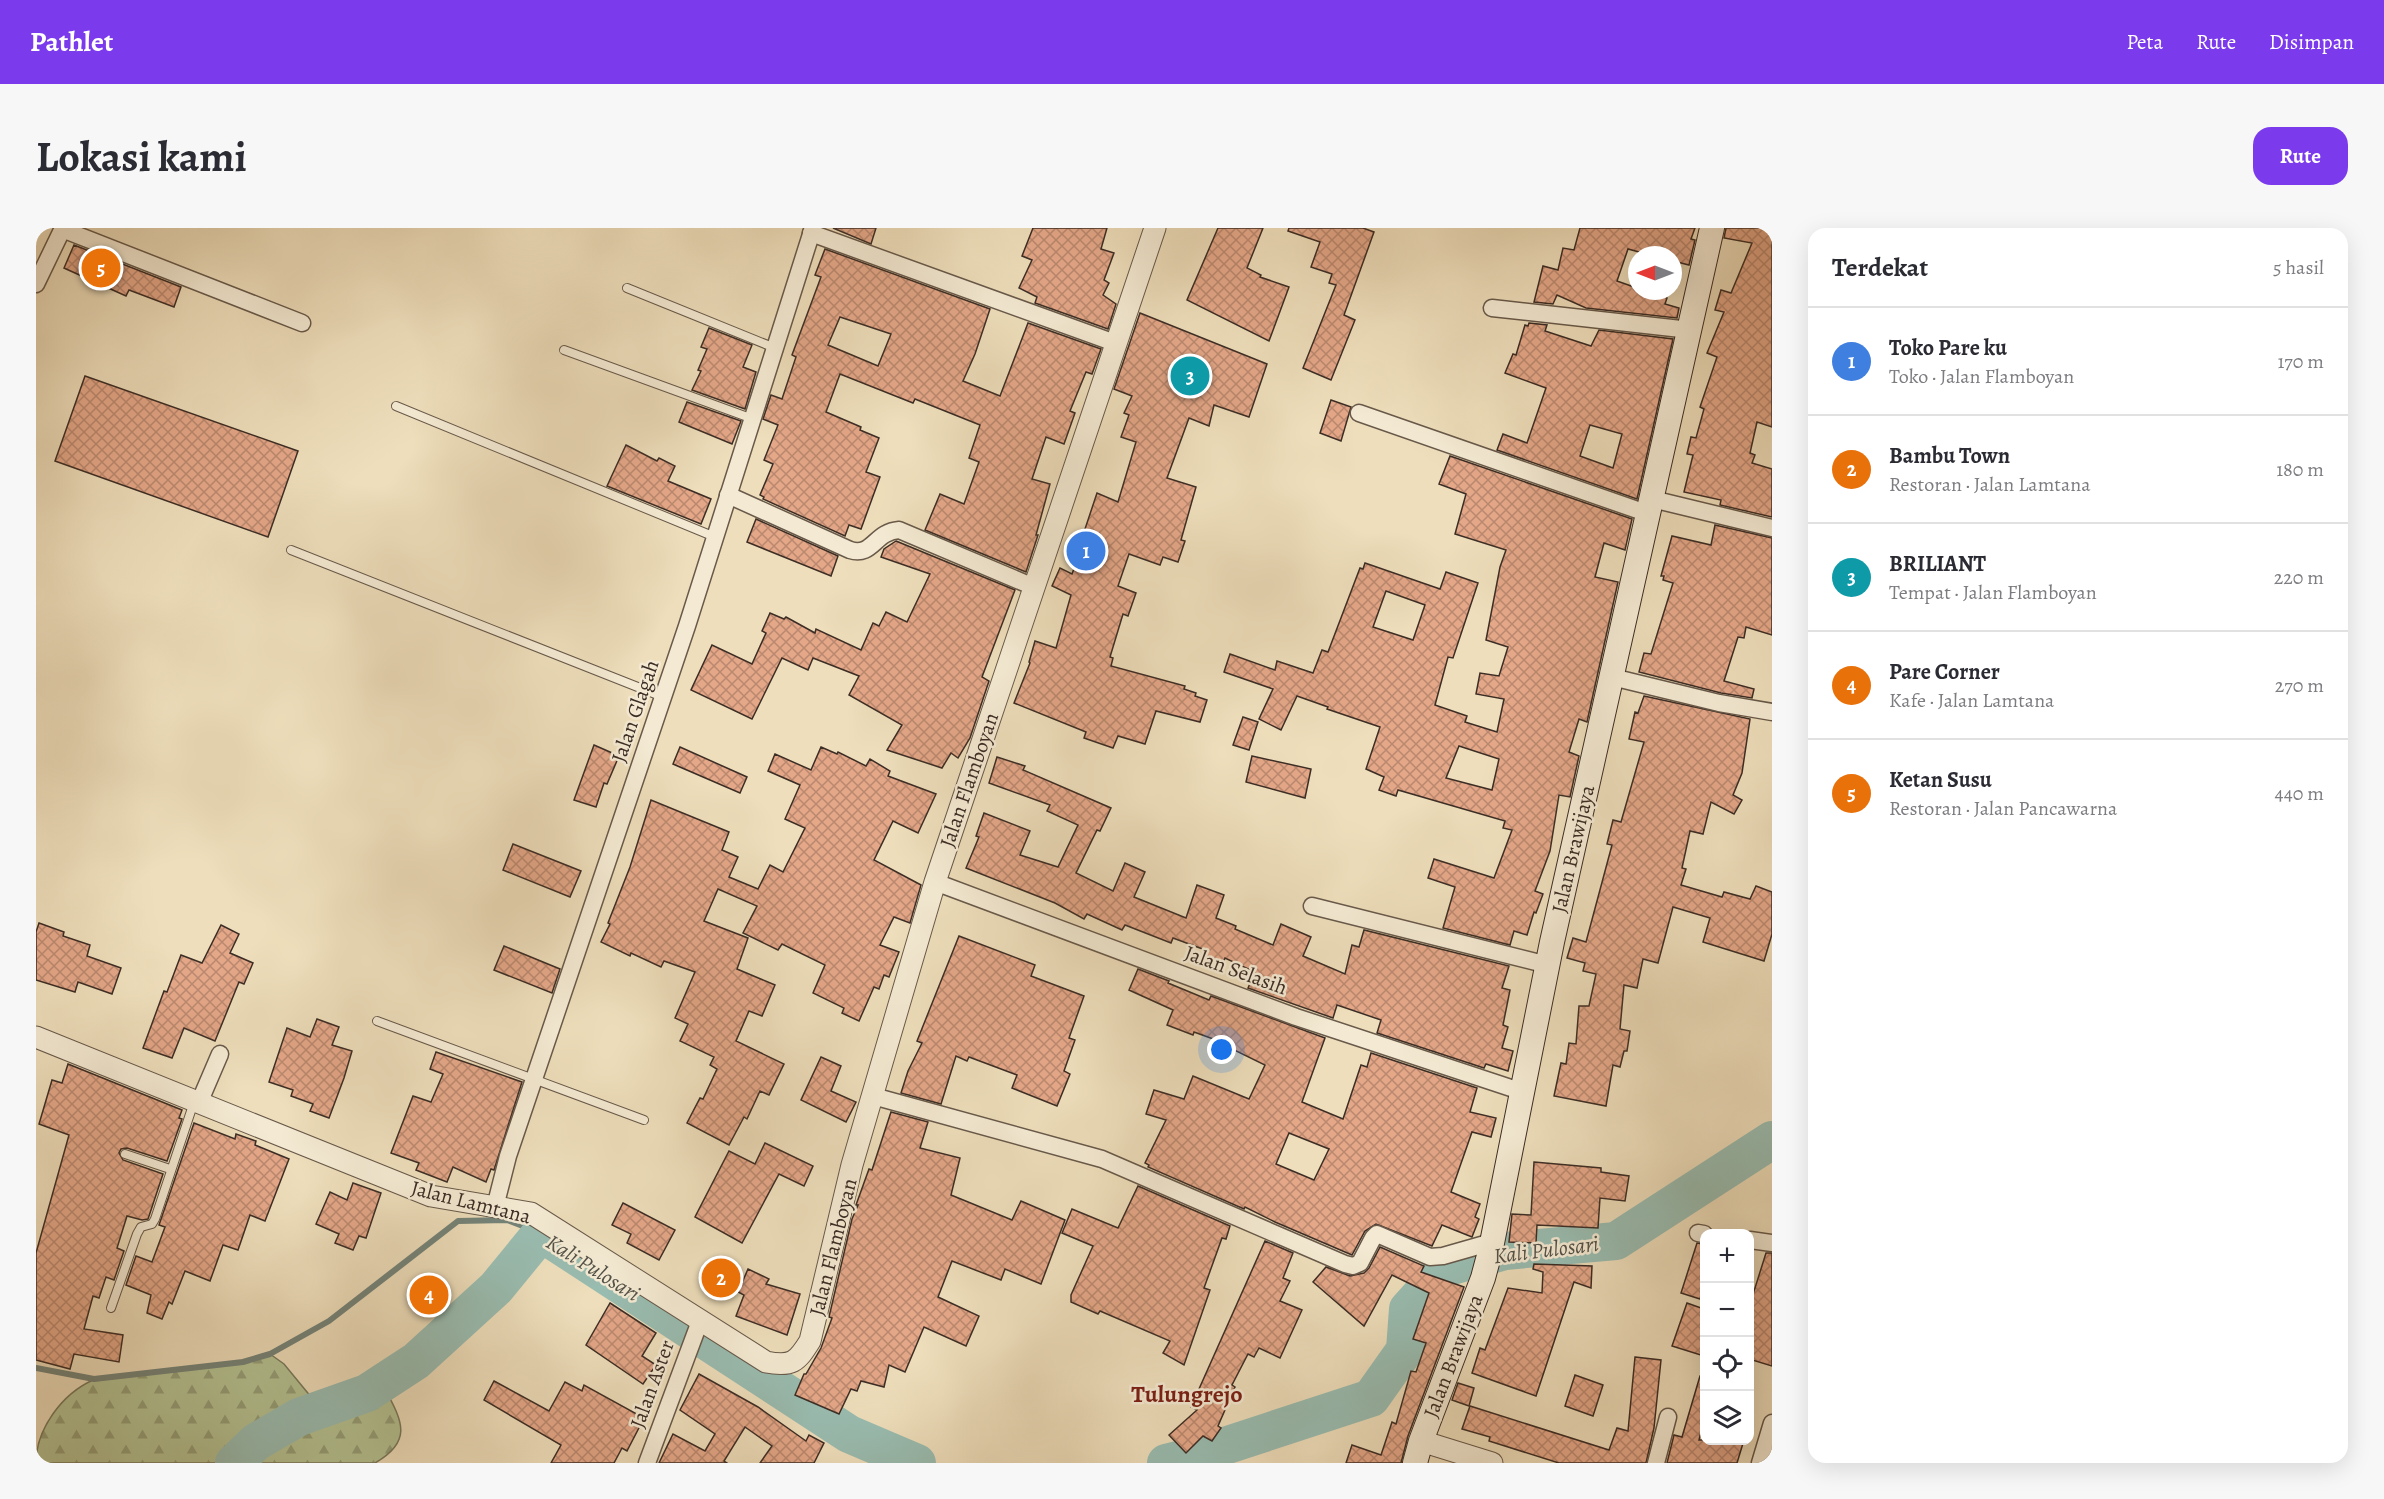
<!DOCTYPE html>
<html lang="id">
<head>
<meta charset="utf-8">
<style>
  body { margin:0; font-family:Alegreya,serif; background:#f7f7f7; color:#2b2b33 }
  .controls { position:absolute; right:18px; bottom:18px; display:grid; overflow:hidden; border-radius:12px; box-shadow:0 6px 24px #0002 }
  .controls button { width:54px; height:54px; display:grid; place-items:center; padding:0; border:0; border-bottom:2px solid #e1e1e2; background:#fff; color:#2b2b33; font:30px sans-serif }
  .compass { position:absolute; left:1592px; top:18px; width:54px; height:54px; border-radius:50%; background:#fff; box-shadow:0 6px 24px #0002; rotate:270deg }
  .you { position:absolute; left:1186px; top:822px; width:21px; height:21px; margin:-15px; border:4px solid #fff; border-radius:50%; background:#1a73e8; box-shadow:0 0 0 9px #1a73e833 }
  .badge { display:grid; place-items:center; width:39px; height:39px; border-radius:50%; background:#7c3aed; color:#fff; font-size:20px; font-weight:700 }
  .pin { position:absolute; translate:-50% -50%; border:3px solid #fff; box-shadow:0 2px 6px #0006 }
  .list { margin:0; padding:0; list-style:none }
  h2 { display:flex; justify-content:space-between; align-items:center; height:78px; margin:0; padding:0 24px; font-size:26px }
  h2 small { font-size:20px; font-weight:400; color:#7c7c81 }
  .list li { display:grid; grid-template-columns:39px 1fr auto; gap:18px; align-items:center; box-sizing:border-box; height:108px; padding:0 24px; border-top:2px solid #e1e1e2 }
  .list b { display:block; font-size:22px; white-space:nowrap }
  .list p { margin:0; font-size:20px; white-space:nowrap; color:#7c7c81 }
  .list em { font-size:20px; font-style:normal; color:#7c7c81 }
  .icon { flex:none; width:33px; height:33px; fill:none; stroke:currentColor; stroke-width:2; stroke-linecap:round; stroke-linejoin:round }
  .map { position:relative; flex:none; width:1736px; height:1235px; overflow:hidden; border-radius:18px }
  header { display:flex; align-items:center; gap:36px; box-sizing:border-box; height:84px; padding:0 30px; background:#7c3aed; color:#fff }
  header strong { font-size:28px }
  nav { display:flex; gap:33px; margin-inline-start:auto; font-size:21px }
  .intro { display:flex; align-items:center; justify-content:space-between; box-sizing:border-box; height:144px; padding:0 36px }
  h1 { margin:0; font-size:42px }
  .button { padding:15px 27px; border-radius:18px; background:#7c3aed; color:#fff; font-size:21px; font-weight:700 }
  main { display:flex; gap:36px; padding:0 36px }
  aside { flex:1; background:#fff; border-radius:18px; box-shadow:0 6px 24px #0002 }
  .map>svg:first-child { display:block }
  .forest { fill:url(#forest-firs); stroke:#78785c; stroke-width:1.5 }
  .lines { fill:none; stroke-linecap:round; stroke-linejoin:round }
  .stream { stroke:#748378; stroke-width:6 }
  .river { stroke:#99bcb0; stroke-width:38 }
  .building { fill:url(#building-cross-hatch); stroke:#3c2d25; stroke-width:1.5; fill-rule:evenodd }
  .service-casing { stroke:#68594a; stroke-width:10 }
  .minor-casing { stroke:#68594a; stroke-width:19 }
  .tertiary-casing { stroke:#68594a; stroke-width:23 }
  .secondary-casing { stroke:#3c2d25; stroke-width:26 }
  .service { stroke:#f4ead3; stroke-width:8 }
  .minor { stroke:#f4ead3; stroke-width:16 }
  .tertiary { stroke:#f4ead3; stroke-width:21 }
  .secondary { stroke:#f4ead3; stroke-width:24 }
  .labels { text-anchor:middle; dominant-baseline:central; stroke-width:5; stroke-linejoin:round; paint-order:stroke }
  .street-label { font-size:21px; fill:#3c2d25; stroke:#f4ead3 }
  .water-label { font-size:22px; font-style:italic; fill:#535148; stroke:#f4ead3 }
  .quarter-label { font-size:24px; font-weight:bold; fill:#7a1f14; stroke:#f4ead3 }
</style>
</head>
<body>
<header>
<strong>Pathlet</strong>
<nav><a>Peta</a><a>Rute</a><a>Disimpan</a></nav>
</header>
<div class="intro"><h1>Lokasi kami</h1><a class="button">Rute</a></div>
<main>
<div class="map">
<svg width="1736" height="1235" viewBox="0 0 1736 1235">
  <defs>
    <pattern id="forest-firs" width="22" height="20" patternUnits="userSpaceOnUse" patternTransform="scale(1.5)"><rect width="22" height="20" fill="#b4c293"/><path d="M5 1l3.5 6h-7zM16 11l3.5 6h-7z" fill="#949e78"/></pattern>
    <pattern id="building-cross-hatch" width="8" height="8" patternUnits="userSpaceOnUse" patternTransform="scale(1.5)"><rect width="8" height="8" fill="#e4a788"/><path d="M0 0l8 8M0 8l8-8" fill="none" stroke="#ba886f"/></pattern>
  </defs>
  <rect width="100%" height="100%" fill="#eedebb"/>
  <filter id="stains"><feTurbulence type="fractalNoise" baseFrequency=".00333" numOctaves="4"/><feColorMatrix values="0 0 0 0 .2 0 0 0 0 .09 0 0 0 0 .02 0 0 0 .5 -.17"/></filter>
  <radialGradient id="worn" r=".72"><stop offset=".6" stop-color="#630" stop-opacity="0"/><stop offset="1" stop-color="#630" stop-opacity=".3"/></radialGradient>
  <path class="forest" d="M234 1126 248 1136 285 1181 331 1165 346 1155C363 1189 381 1211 339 1235H0C0 1201 26 1166 57 1152 68 1146 89 1147 102 1146 146 1141 191 1138 234 1126Z"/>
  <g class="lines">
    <path class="stream" d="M0 1140 58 1151 207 1134 234 1126 293 1093 422 993 471 992 505 1005"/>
    <g class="river">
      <path d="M198 1235 220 1214 263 1189 331 1165 380 1133 460 1060 505 1005 813 1206 881 1235"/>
      <path d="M1130 1235 1158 1228 1335 1170 1369 1122 1372 1081 1409 1040 1469 1023 1580 1013 1736 912"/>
    </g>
  </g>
  <g class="building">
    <path d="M797 0H840L835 16Z"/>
    <path d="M997 0H1071L1065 21 1078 25 1068 52 1073 55 1067 67 1080 76 1072 101 999 75 1001 69 983 60 996 32 986 28Z"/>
    <path d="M1182 0H1227L1211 40 1225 47 1224 49 1253 59 1233 113 1151 72Z"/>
    <path d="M1253 0H1327L1338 4 1308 87 1319 92 1295 152 1267 140 1300 57 1293 55 1296 46 1275 39 1284 14 1252 3Z"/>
    <path d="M1544 0H1659L1655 11 1659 12 1653 37 1637 33V27H1614L1592 21 1581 53 1601 60V63H1610L1631 70 1629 76 1643 80 1641 90 1550 80 1521 67 1517 76 1498 74 1507 38 1522 42 1527 20 1538 22Z"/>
    <path d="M1690 0H1736V199L1721 194 1714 225 1719 227 1716 235 1736 241V289L1684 277 1685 272 1648 264 1657 227 1651 226 1655 209 1660 210 1668 181 1664 179 1681 129 1671 125 1688 84 1679 82 1685 62 1695 65 1716 15 1688 10Z"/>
    <path d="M38 17 145 59 138 79 93 62 90 68 28 40Z"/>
    <path d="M789 21 954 81 939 126 927 153 964 168 992 95 1065 121 1056 146 1050 144 1034 183 1039 185 1028 216 1010 209 996 251 1014 256 1000 307H1002L990 344 889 302 904 266 928 276 943 234 933 230 944 197 879 171 877 175 804 146 790 184 825 199 824 202 843 210 830 244 844 249 825 301 813 297 809 308 727 271 728 269 724 267 737 236 728 232 742 197 727 191 735 167 746 171 760 129 756 127 785 49 779 47ZM804 89 855 106 842 138 792 117Z"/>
    <path d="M1104 85 1231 136 1213 189 1178 177 1173 198 1153 190 1131 250 1160 259 1145 312 1149 313 1142 334 1127 329 1124 337 1093 326 1082 358 1100 365 1092 388 1087 386 1074 429 1077 430 1075 438 1149 458 1148 461 1160 465 1159 468 1171 472 1164 494 1120 483 1109 516 1082 508 1077 520 1048 510 1050 504 978 475 994 435 993 434 999 413 1020 420 1035 367 1016 358 1024 340 1036 346 1049 311 1046 310 1061 265 1082 274 1100 214 1085 209 1093 187 1088 185 1096 168 1078 161Z"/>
    <path d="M1493 95 1511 97 1509 103 1555 118 1563 102 1637 111 1601 271 1461 222 1467 206 1491 215 1510 160 1469 145 1477 126 1480 127 1489 97 1492 98ZM1554 197 1586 206 1577 240 1544 228Z"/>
    <path d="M673 100 716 117 707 139 720 144 709 181 656 162 665 143 662 142 671 121 665 119Z"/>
    <path d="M49 148 262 223 232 309 19 233Z"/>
    <path d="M1295 172 1315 179 1305 213 1284 205Z"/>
    <path d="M651 174 705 193 696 216 643 194Z"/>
    <path d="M590 217 621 233 623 230 639 238 632 253 675 271 665 296 571 258Z"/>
    <path d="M1414 228 1596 291 1589 322 1568 315 1559 349 1582 354 1551 494 1543 491 1533 524 1543 528 1534 569 1523 567 1514 623 1499 663 1507 666 1500 685 1498 684 1491 707 1478 703 1474 717 1407 700 1419 659 1392 650 1398 631 1458 650 1476 602 1467 600 1469 593 1362 562 1360 568 1343 562 1348 549 1330 541 1344 499 1291 481 1292 479 1261 468 1245 502 1223 491 1237 461 1188 444 1194 426 1239 442 1241 433 1277 445 1286 422 1292 424 1324 340 1327 341 1329 335 1404 361 1410 344 1442 355 1417 430 1412 429 1399 477 1431 488 1429 494 1461 504 1468 471 1440 466 1444 445 1463 448 1472 419 1450 412 1464 339 1470 322 1419 306 1430 266 1403 256ZM1350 363 1389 377 1377 412 1337 399ZM1423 518 1463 531 1456 562 1410 550Z"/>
    <path d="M720 291 802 328 795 348 711 314Z"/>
    <path d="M1679 297 1736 310V407L1710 399 1708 410 1702 409 1688 453 1718 461 1716 470 1685 465 1603 444 1608 425 1615 426 1637 355 1627 352 1628 348H1625L1636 308 1675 317Z"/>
    <path d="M860 313 979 362 946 449 953 453 934 510 922 530 915 525 906 540 851 522 866 497 813 467 823 448 777 430 772 442 746 430 716 491 655 462 676 417 716 436 730 405 726 403 734 385 748 391 750 389 779 405 780 401 825 422 837 395 843 398 850 384 871 394 894 346 845 329 848 321Z"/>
    <path d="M1608 468 1714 491 1706 545 1697 567 1706 572 1698 586 1675 574 1667 606 1654 603 1646 640 1650 641 1645 657 1686 669 1688 664 1714 671 1720 658 1736 664V706L1728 733 1667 714 1674 690 1637 679 1622 735 1607 731 1601 760 1588 757 1584 801 1594 803 1591 823H1588L1584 839 1577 837 1570 878 1518 868 1525 835 1530 836 1533 815 1540 816 1543 778H1553L1560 746 1547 743 1549 735 1531 730 1537 710 1550 714 1576 617 1571 616 1577 592 1585 594 1608 514 1593 511 1599 484 1602 485Z"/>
    <path d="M1207 489 1222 494 1213 522 1197 517Z"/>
    <path d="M558 517 583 528 571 556 568 555 560 579 538 572Z"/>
    <path d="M644 519 711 549 704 565 637 536Z"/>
    <path d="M785 519 801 526 802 524 830 538 834 531 854 543 852 548 900 566 882 605 857 593 838 632 885 657 874 695 858 689 844 717 863 724 853 749 848 747 843 761 838 759 823 793 806 785 808 780 777 765 789 737 746 716 742 722 707 705 721 678 682 661 668 693 712 710 701 741 739 757 726 788 713 783 700 813 748 836 733 867 724 863 711 891 708 889 693 917 651 895 664 870 667 871 681 841 674 837 678 829 644 813 652 796 639 790 659 744 628 733 625 739 595 725 594 728 565 714 574 696 572 695 594 639 615 572 693 604 686 622 702 629 693 649 722 661 734 637 747 644 769 600 749 591 764 557 732 543 739 526 775 542Z"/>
    <path d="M1216 528 1275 541 1269 570 1210 554Z"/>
    <path d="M961 529 989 538 987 542 1075 580 1064 603 1061 602 1040 645 1077 663 1089 635 1109 644 1098 669 1150 690 1161 657 1188 667 1180 690 1200 698 1199 701 1237 717 1245 696 1275 709 1267 728 1309 746 1316 717 1323 719 1328 702 1473 738 1466 760 1474 762 1467 797 1472 799 1466 820 1477 823 1472 843 1450 836 1448 840 1341 805 1345 792 1301 777 1297 790 1212 760 1219 744 1189 730 1184 742 1167 736 1172 723 1137 710 1135 715 1089 697 1086 702 1051 686 1048 691 1019 675 930 640 943 609 940 608 948 585 994 603 984 627 1022 639 1042 597 1011 583 1014 577 953 555Z"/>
    <path d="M477 616 545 643 534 669 467 642Z"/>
    <path d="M3 695 28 704 27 708 54 717 51 728 85 740 76 766 42 754 39 764 0 752V704Z"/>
    <path d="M185 697 203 706 194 725 217 735 208 756 203 754 179 813 148 800 136 830 107 820 128 763 131 764 145 727 166 735Z"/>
    <path d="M923 708 999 737 995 748 1048 768 1033 810 1039 812 1028 843 1034 846 1021 878 976 860 981 847 933 829 931 833 920 828 905 876 865 865 872 843 886 815 881 813Z"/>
    <path d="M468 718 524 741 516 765 458 742Z"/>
    <path d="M1102 741 1133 753 1132 755 1173 772 1175 768 1289 810 1266 874 1307 891 1325 837 1331 839 1335 825 1441 860 1434 884 1460 890 1455 909 1436 904 1415 964 1444 976 1439 989 1443 991 1436 1009 1406 997 1396 1018 1340 996 1329 1003 1316 1027 1239 994 1209 979 1208 981 1112 939 1113 937 1109 935 1130 892 1110 886 1118 862 1148 871 1157 848 1213 871 1229 837 1190 818 1191 816 1158 804 1157 807 1131 797 1137 782 1093 762ZM1253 905 1293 921 1278 952 1240 936Z"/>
    <path d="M281 791 303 799 296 817 316 823 308 850 293 890 274 883 277 876 255 868 257 862 233 854 251 800 274 809Z"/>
    <path d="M400 824 486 854 458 942 455 941 450 954 417 939 411 954 380 942 383 935 355 925 377 868 395 874 407 846 394 841Z"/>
    <path d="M785 829 805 838 795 863 820 874 810 894 765 872Z"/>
    <path d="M32 836 146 882 143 890 146 891 131 933 91 920 85 921 83 925 87 932 127 946 112 991 106 992 91 988 81 1020 88 1023 78 1052 70 1049 63 1070 57 1068 48 1101 87 1107 83 1134 38 1126 34 1141 0 1132V1025L33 907 3 896 16 852 26 855Z"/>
    <path d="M855 884 892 894 884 920 924 930 915 967 976 992 985 973 1029 992 1005 1056 969 1041 965 1052 916 1033 902 1069 943 1088 930 1118 888 1099 869 1144 853 1137 848 1159 825 1153 821 1163 815 1161 803 1186 759 1167 768 1146H770L785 1120 796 1090 793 1089 816 991 822 977H820L833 941 836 942Z"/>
    <path d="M158 895 199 911 200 906 220 913 219 917 253 931 229 993 214 987 202 1022 187 1017 174 1053 149 1043 136 1076 133 1074 126 1091 111 1085 115 1067 90 1057 100 1028 116 1034 129 999 123 997Z"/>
    <path d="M729 915 777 938 768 958 743 946 706 1015 659 989 693 923 719 936Z"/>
    <path d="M1498 934 1565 940V944L1593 948 1589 973 1564 970 1562 1000 1501 997 1500 1015 1473 1014 1476 986 1495 987Z"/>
    <path d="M317 955 345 965 330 1010 323 1008 317 1022 299 1015 303 1006 280 996 294 964 311 972Z"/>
    <path d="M1102 958 1194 998 1190 1011 1186 1010 1168 1060 1174 1062 1148 1137 1127 1125 1134 1113 1064 1083 1062 1086 1035 1074V1067L1057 1018 1026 1005 1036 981 1082 1000Z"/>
    <path d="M587 975 639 1002 623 1032 591 1015 595 1006 576 997Z"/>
    <path d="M1229 1013 1257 1025 1247 1050 1254 1053 1244 1073 1266 1082 1244 1130 1223 1120 1218 1129 1212 1126 1196 1157 1199 1159 1182 1198 1185 1200 1176 1213 1167 1208 1150 1225 1133 1207 1161 1182 1155 1179Z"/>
    <path d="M1661 1015 1668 1016V1057L1664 1071 1645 1065Z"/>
    <path d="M1344 1019 1388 1038 1385 1044 1428 1059 1372 1208 1365 1235H1310L1316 1217 1345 1227 1356 1194 1360 1196 1375 1143 1380 1144 1390 1115 1377 1111 1393 1065 1356 1047 1328 1098 1277 1054 1290 1039 1314 1048 1328 1045 1333 1040Z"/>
    <path d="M1730 1025H1736V1138L1713 1131V1079Z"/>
    <path d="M1498 1036 1556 1038 1555 1060 1538 1054 1500 1168 1436 1145 1444 1120 1449 1122 1472 1060 1506 1065 1507 1044 1497 1041Z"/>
    <path d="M712 1041 733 1051 730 1056 764 1066 751 1107 700 1088 708 1067 702 1064Z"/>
    <path d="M574 1075 620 1105 606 1128 620 1137 607 1156 550 1117Z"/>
    <path d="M1651 1075 1668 1081V1128L1636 1118Z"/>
    <path d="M1599 1129 1625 1132 1618 1200 1610 1235H1523L1453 1213 1454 1209 1426 1201 1434 1178 1573 1222 1581 1200 1592 1203Z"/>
    <path d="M663 1146 722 1179 770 1213 773 1207 788 1215 778 1235H724L736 1218 709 1199 688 1233 691 1235H623L637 1206 669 1223 679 1206 644 1182Z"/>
    <path d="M1539 1147 1567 1157 1557 1188 1529 1178Z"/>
    <path d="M1664 1148H1668V1192L1663 1212H1708L1701 1235H1631L1638 1207 1646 1209Z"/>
    <path d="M458 1153 513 1183 529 1154 546 1163 548 1157 608 1190 591 1223 586 1220 578 1235H515L525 1217 448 1172Z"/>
    <path d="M1422 1155 1438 1160 1433 1178 1416 1172Z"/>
  </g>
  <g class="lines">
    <defs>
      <g id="service">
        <path d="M591 60 739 120"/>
        <path d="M528 122 717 191"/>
        <path d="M360 178 679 309"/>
        <path d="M255 322 627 469"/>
        <path d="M341 793 608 892"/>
        <path d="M89 926 134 941"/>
        <path d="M75 1080 101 1006 105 999 116 996 119 991 158 874"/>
      </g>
      <g id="minor">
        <path d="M26 1 266 95"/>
        <path d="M775 5 1079 115"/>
        <path d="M0 56 27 0"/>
        <path d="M1456 80 1654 102"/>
        <path d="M1323 185 1613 286"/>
        <path d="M692 267 814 322C837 329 838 304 863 302L998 359"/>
        <path d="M1616 271 1736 300"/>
        <path d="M1576 449 1683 475 1736 484"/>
        <path d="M899 654 1260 789 1487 864"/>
        <path d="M1276 678 1512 737"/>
        <path d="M837 868 1066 931 1309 1036 1317 1038 1324 1035 1337 1010 1341 1006 1394 1029 1407 1028 1456 1014"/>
        <path d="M163 875 184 826"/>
        <path d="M459 979 472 928 651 398 777 0"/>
        <path d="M1662 1005 1668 1006"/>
        <path d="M1714 1012 1736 1015"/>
        <path d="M611 1235 664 1093"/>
        <path d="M1620 1235 1632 1189"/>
        <path d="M1724 1235 1736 1195"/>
      </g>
      <g id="tertiary">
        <path d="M0 809 395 968 495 985 730 1134C756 1139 761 1134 774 1113L816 937 899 654 1119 0"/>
        <path d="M1385 1213 1456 1235"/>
      </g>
      <path id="secondary" d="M1379 1235 1385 1213 1447 1050 1455 1020 1516 714 1676 0"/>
    </defs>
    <use href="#service" class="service-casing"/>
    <use href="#minor" class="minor-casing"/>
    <use href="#tertiary" class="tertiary-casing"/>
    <use href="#secondary" class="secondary-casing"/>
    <use href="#service" class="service"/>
    <use href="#minor" class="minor"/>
    <use href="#tertiary" class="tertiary"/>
    <use href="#secondary" class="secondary"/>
  </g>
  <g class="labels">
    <g class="street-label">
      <text transform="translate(599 483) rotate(-71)">Jalan Glagah</text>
      <text transform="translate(933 552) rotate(-71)">Jalan Flamboyan</text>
      <text transform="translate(1537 621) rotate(-77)">Jalan Brawijaya</text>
      <text transform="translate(1200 742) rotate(20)">Jalan Selasih</text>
      <text transform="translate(435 974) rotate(14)">Jalan Lamtana</text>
      <text transform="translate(797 1019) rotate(-76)">Jalan Flamboyan</text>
      <text transform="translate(1417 1128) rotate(-69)">Jalan Brawijaya</text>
      <text transform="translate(616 1156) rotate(-70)">Jalan Aster</text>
    </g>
    <g class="water-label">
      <text transform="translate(1510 1022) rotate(-7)">Kali Pulosari</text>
      <text transform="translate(557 1040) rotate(32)">Kali Pulosari</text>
    </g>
    <g class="quarter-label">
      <text x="1151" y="1166">Tulungrejo</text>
    </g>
  </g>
  <rect width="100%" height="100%" filter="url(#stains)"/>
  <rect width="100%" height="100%" fill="url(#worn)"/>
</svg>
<div class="controls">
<button>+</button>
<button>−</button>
<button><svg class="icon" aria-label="locate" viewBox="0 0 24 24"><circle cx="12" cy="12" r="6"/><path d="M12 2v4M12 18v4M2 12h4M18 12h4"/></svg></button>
<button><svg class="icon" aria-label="layers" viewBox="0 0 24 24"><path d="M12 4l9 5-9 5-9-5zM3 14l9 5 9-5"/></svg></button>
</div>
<svg class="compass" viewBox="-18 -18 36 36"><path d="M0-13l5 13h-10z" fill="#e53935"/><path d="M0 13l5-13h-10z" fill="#7c7c81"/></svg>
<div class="you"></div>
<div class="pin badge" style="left:1050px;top:323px;background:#3f7fe0">1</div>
<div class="pin badge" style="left:685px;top:1050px;background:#e8710a">2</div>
<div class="pin badge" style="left:1154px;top:148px;background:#0f9aa8">3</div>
<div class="pin badge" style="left:393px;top:1067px;background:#e8710a">4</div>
<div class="pin badge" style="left:65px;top:40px;background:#e8710a">5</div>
</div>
<aside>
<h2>Terdekat<small>5 hasil</small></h2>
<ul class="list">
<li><span class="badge" style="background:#3f7fe0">1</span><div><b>Toko Pare ku</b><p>Toko · Jalan Flamboyan</p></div><em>170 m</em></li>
<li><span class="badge" style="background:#e8710a">2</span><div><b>Bambu Town</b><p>Restoran · Jalan Lamtana</p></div><em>180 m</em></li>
<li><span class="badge" style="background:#0f9aa8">3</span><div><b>BRILIANT</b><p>Tempat · Jalan Flamboyan</p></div><em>220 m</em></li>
<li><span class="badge" style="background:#e8710a">4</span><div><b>Pare Corner</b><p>Kafe · Jalan Lamtana</p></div><em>270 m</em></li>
<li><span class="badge" style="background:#e8710a">5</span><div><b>Ketan Susu</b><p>Restoran · Jalan Pancawarna</p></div><em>440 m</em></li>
</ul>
</aside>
</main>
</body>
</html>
